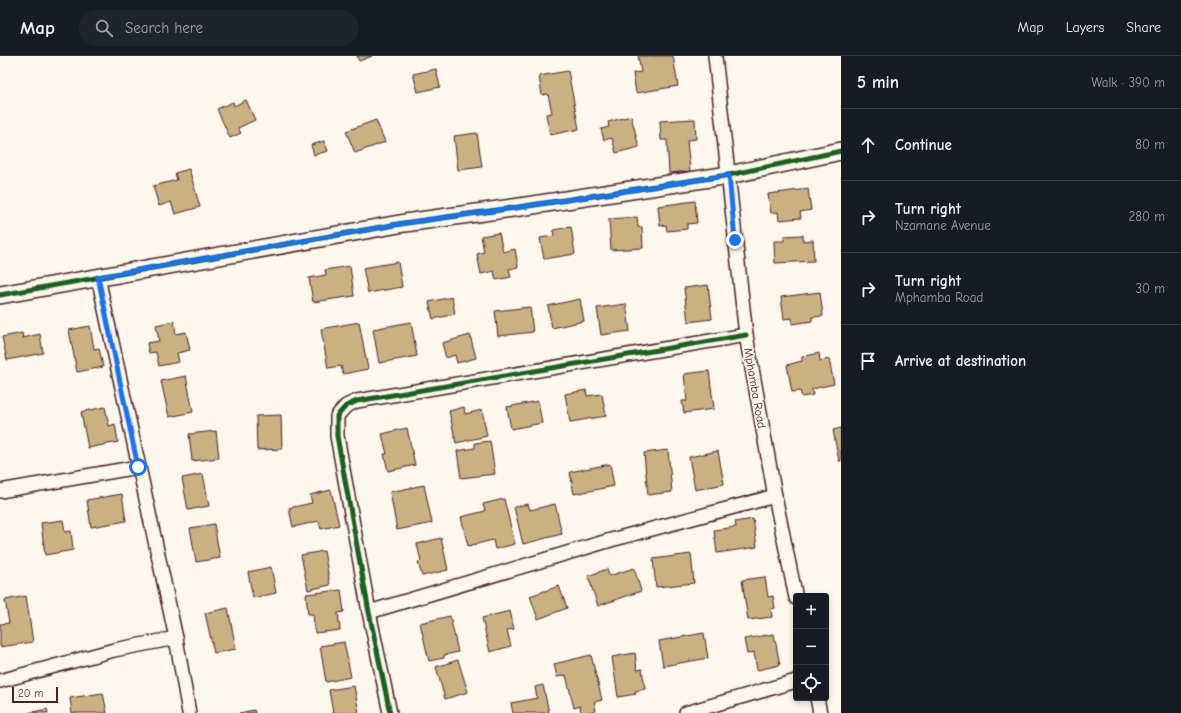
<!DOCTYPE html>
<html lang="en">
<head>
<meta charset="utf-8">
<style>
  body { margin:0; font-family:"Comic Neue",sans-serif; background:#20242c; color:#f1f3f6 }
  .controls { position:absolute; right:12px; bottom:12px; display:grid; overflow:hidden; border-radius:4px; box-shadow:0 2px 6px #0003 }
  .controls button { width:36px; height:36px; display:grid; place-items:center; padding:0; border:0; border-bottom:1px solid #363941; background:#171b24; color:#f1f3f6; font:20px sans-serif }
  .scale { position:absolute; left:12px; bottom:10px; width:46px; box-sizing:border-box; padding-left:4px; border:2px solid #4a1f2b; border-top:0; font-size:11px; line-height:14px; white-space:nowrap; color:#4a1f2b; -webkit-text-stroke:3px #fbf7ec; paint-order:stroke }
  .stop { position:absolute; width:12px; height:12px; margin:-9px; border:3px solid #1a73e8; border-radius:50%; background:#fff }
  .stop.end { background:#1a73e8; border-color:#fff; box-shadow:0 1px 4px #0008 }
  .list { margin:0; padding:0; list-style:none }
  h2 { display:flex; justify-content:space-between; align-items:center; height:52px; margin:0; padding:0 16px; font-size:17px }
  h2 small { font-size:13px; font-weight:400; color:#9ea1a6 }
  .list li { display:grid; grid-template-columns:26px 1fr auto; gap:12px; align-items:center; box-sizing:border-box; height:72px; padding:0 16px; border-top:1px solid #363941 }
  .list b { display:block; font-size:15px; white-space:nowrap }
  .list p { margin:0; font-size:13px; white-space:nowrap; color:#9ea1a6 }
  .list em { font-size:13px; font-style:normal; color:#9ea1a6 }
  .icon { flex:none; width:22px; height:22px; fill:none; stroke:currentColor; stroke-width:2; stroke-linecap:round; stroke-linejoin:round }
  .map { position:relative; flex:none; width:841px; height:657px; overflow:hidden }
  header { display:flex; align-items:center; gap:24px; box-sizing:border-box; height:56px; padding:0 20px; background:#171b24; border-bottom:1px solid #363941 }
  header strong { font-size:19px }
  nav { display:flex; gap:22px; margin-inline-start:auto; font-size:14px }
  .search { width:280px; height:36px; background:#20242c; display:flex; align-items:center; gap:10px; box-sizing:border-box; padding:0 14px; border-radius:22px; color:#9ea1a6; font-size:15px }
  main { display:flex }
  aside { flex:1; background:#171b24 }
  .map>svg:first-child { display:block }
  .building { fill:#cab181; stroke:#4a1f2b }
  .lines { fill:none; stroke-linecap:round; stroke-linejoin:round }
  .minor-casing { stroke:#4a1f2b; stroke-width:16 }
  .tertiary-casing { stroke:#4a1f2b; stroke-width:20 }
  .minor { stroke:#fbf7ec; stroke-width:13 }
  .tertiary { stroke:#fbf7ec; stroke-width:17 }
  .cycleway-casing { stroke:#fbf7ec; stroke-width:8 }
  .cycleway { stroke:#1b5e20; stroke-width:5 }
  .route { stroke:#1a73e8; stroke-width:5 }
  .labels { text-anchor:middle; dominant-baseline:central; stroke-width:3.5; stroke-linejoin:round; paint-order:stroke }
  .street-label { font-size:12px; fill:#4a1f2b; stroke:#fbf7ec }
</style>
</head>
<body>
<header>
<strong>Map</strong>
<div class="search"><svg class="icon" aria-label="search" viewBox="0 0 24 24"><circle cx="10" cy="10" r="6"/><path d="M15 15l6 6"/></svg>Search here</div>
<nav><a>Map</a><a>Layers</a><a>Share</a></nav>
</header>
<main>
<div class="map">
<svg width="841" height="657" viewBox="0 0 841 657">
  <rect width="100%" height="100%" fill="#fbf7ec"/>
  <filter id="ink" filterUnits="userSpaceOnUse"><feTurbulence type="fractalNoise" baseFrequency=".025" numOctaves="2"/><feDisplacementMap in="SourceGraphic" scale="8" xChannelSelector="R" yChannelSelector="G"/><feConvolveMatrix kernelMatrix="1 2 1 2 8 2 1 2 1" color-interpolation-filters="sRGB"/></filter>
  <g filter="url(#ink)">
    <g class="building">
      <path d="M357 0H372L359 5Z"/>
      <path d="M638 0H673L678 30 636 37 633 17 641 16Z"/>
      <path d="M436 13 440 31 418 36 413 18Z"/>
      <path d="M568 15 579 73 550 79 546 58 552 57 548 38 542 39 539 20Z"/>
      <path d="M246 44 255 64 238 72 241 77 230 82 217 53 233 46 234 50Z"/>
      <path d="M631 60 639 91 616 97 612 82 604 84 601 73 609 71 608 66Z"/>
      <path d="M695 63 696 83 687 84 690 115 669 117 667 84H661L660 65Z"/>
      <path d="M376 64 385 86 355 97 346 75Z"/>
      <path d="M477 77 482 111 458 114 454 80Z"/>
      <path d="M324 85 328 95 314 99 311 89Z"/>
      <path d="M189 113 200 151 175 158 171 146 159 150 153 130 177 124 175 117Z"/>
      <path d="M808 133 811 154 800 156 801 162 779 164 778 156 771 157 768 138Z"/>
      <path d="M695 145 697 167 687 168V173L667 175 666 169 660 170 658 150Z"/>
      <path d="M637 161 638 171H642L643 192 611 194 609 163Z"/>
      <path d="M571 171 575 198 544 203 540 182 554 180 553 174Z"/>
      <path d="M499 177 503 196 515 193 518 211 509 213 511 221 496 224 494 215 481 218 477 198 484 196 481 180Z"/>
      <path d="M803 179V185L813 184 814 205 775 207 774 185H784V180Z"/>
      <path d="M398 206 402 231 368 237 363 212Z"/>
      <path d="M350 210 354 240 313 246 309 222 326 219 325 214Z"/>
      <path d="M708 229 712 263 688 266 684 232Z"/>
      <path d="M820 236 823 260 812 261V265L792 268V262L784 263 781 241Z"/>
      <path d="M452 241 455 258 433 263 429 246Z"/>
      <path d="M580 243 584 265 552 272 548 250Z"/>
      <path d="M626 248 630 275 601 279 597 252Z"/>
      <path d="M530 251 533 276 498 280 495 255Z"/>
      <path d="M174 265 176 278 186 276 190 294 177 297 179 306 159 310 156 296 149 297 147 287 159 285 156 269Z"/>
      <path d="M359 266 368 313 343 318 341 310 328 312 321 273Z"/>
      <path d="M411 266 417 300 379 307 373 273Z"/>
      <path d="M90 270 94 293 99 292 103 311 77 316 69 274Z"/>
      <path d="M22 277 23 282 40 278 43 297 7 304 2 281Z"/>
      <path d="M470 279 476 302 457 307 455 299 446 302 442 287Z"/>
      <path d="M819 297 820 305 829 303 834 328 812 333 813 339 802 341 800 335 792 336 787 309 802 305V301Z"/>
      <path d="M709 315 714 353 684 357 682 345H687L684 318Z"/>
      <path d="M186 320 193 356 169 361 161 325Z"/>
      <path d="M586 334 587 340 602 338 606 360 570 366 565 338Z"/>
      <path d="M538 345 542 367 511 373 507 351Z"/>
      <path d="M105 351 109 370 115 368 118 386 88 392 81 356Z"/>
      <path d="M464 351 465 358 482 354 487 380 456 387 449 355Z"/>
      <path d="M281 359 282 393 257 394 256 360Z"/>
      <path d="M407 372 415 409 388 415 384 398H387L382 378Z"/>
      <path d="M841 372V405H839L833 374Z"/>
      <path d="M216 375 219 402 192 405 189 378Z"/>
      <path d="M490 385 495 418 461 422 457 395 475 392V387Z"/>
      <path d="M668 394 672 436 648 439 644 397Z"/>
      <path d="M718 395 724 428 695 434 689 401Z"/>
      <path d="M610 408 614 430 574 438 570 416Z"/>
      <path d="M203 418 209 450 188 454 182 422Z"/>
      <path d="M424 429 432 467 397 474 390 436Z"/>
      <path d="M331 434 339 469 321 473 319 465 293 471 289 452 312 447 310 439Z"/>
      <path d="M122 438 126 465 91 471 87 444Z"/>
      <path d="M504 443 515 488 495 493 493 484 468 490 461 461 485 455 483 448Z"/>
      <path d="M528 448 530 454 555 448 562 478 523 488 514 451Z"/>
      <path d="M753 463 757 491 717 497 714 474 736 471 735 466Z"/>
      <path d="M63 464 65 476 71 475 73 494 45 499 41 467Z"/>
      <path d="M214 468 220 502 196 506 190 472Z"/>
      <path d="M441 482 448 514 422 520 418 506 421 505 417 488Z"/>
      <path d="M324 495 330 529 308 534 301 499Z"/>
      <path d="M691 498 694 527 656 531 653 503Z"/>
      <path d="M271 511 276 537 253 542 248 516Z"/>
      <path d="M634 512 641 535 598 550 588 520 607 513 609 520Z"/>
      <path d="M765 521 768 541 773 540 775 552 771 553 772 561 748 564 742 524Z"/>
      <path d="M559 530 567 552 538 563 530 540Z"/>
      <path d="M341 534 344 556 338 557 340 574 315 577 313 558H308L306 538Z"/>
      <path d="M26 540 33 586 0 591V568L9 567 5 544Z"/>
      <path d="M228 552 236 593 214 597 205 557Z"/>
      <path d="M510 555 514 573 507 574 511 590 490 596 482 562Z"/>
      <path d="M450 560 458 596 444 599V602L429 605 420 567Z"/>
      <path d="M704 577 708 602 663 610 659 585Z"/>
      <path d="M774 578 780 609 757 614 754 596 747 598 744 583Z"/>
      <path d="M344 586 351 621 326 626 320 590Z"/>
      <path d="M635 597 637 614 642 613 645 633 635 635 636 638 618 641 612 601Z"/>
      <path d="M591 599 602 644 594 646 596 655 581 657 580 650 574 652 566 619 557 621 554 608Z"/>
      <path d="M458 604 468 636 445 643 436 611Z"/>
      <path d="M543 629 549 657H513L511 647 537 642 535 631Z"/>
      <path d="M354 630 359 657H333L329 634Z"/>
      <path d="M103 637 107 657H72L70 642Z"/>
      <path d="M47 653 48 657H28Z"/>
      <path d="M254 654 255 657H239Z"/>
    </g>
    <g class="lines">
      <defs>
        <g id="minor">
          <path d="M715 0 746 279 775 440 796 542"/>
          <path d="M98 221 176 582 189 657"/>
          <path d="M0 435 138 411"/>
          <path d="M369 556 611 484 775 440"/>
          <path d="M0 625 114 594 176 582"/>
          <path d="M817 642 820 657"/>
          <path d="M390 657 369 556 337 380V360L346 350 357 345 746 279"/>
          <path d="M686 657 796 625"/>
        </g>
        <path id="tertiary" d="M0 239 405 167 520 151 729 119 841 95"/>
      </defs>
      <use href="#minor" class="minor-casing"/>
      <use href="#tertiary" class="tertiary-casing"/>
      <use href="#minor" class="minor"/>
      <use href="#tertiary" class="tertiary"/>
      <defs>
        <g id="cycleway">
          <path d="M0 239 405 167 520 151 729 119 841 95"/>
          <path d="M390 657 369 556 337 380V360L346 350 357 345 746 279"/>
        </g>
      </defs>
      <use href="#cycleway" class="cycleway-casing"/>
      <use href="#cycleway" class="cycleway"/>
    </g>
  </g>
  <g class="lines" filter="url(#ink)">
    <path class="route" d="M138 411 98 221 405 167 520 151 729 119 735 184"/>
  </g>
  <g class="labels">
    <g class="street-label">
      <text transform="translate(755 332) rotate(80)">Mphamba Road</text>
    </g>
  </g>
</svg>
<div class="controls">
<button>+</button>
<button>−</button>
<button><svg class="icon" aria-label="locate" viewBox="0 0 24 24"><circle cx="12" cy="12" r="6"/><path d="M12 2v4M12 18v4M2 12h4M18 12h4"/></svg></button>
</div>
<div class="scale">20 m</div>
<div class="stop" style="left:138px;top:411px"></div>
<div class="stop end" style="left:735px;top:184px"></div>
</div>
<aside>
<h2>5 min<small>Walk · 390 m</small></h2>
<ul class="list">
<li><svg class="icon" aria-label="ahead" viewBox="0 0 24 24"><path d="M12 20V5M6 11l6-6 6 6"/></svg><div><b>Continue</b></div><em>80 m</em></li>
<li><svg class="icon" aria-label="right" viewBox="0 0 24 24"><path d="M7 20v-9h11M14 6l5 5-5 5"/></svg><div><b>Turn right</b><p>Nzamane Avenue</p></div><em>280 m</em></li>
<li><svg class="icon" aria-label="right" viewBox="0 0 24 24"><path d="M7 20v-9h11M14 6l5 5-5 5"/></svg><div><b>Turn right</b><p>Mphamba Road</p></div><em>30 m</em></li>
<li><svg class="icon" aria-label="arrive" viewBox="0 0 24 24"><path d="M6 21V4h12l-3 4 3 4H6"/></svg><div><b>Arrive at destination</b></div></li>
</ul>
</aside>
</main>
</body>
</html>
